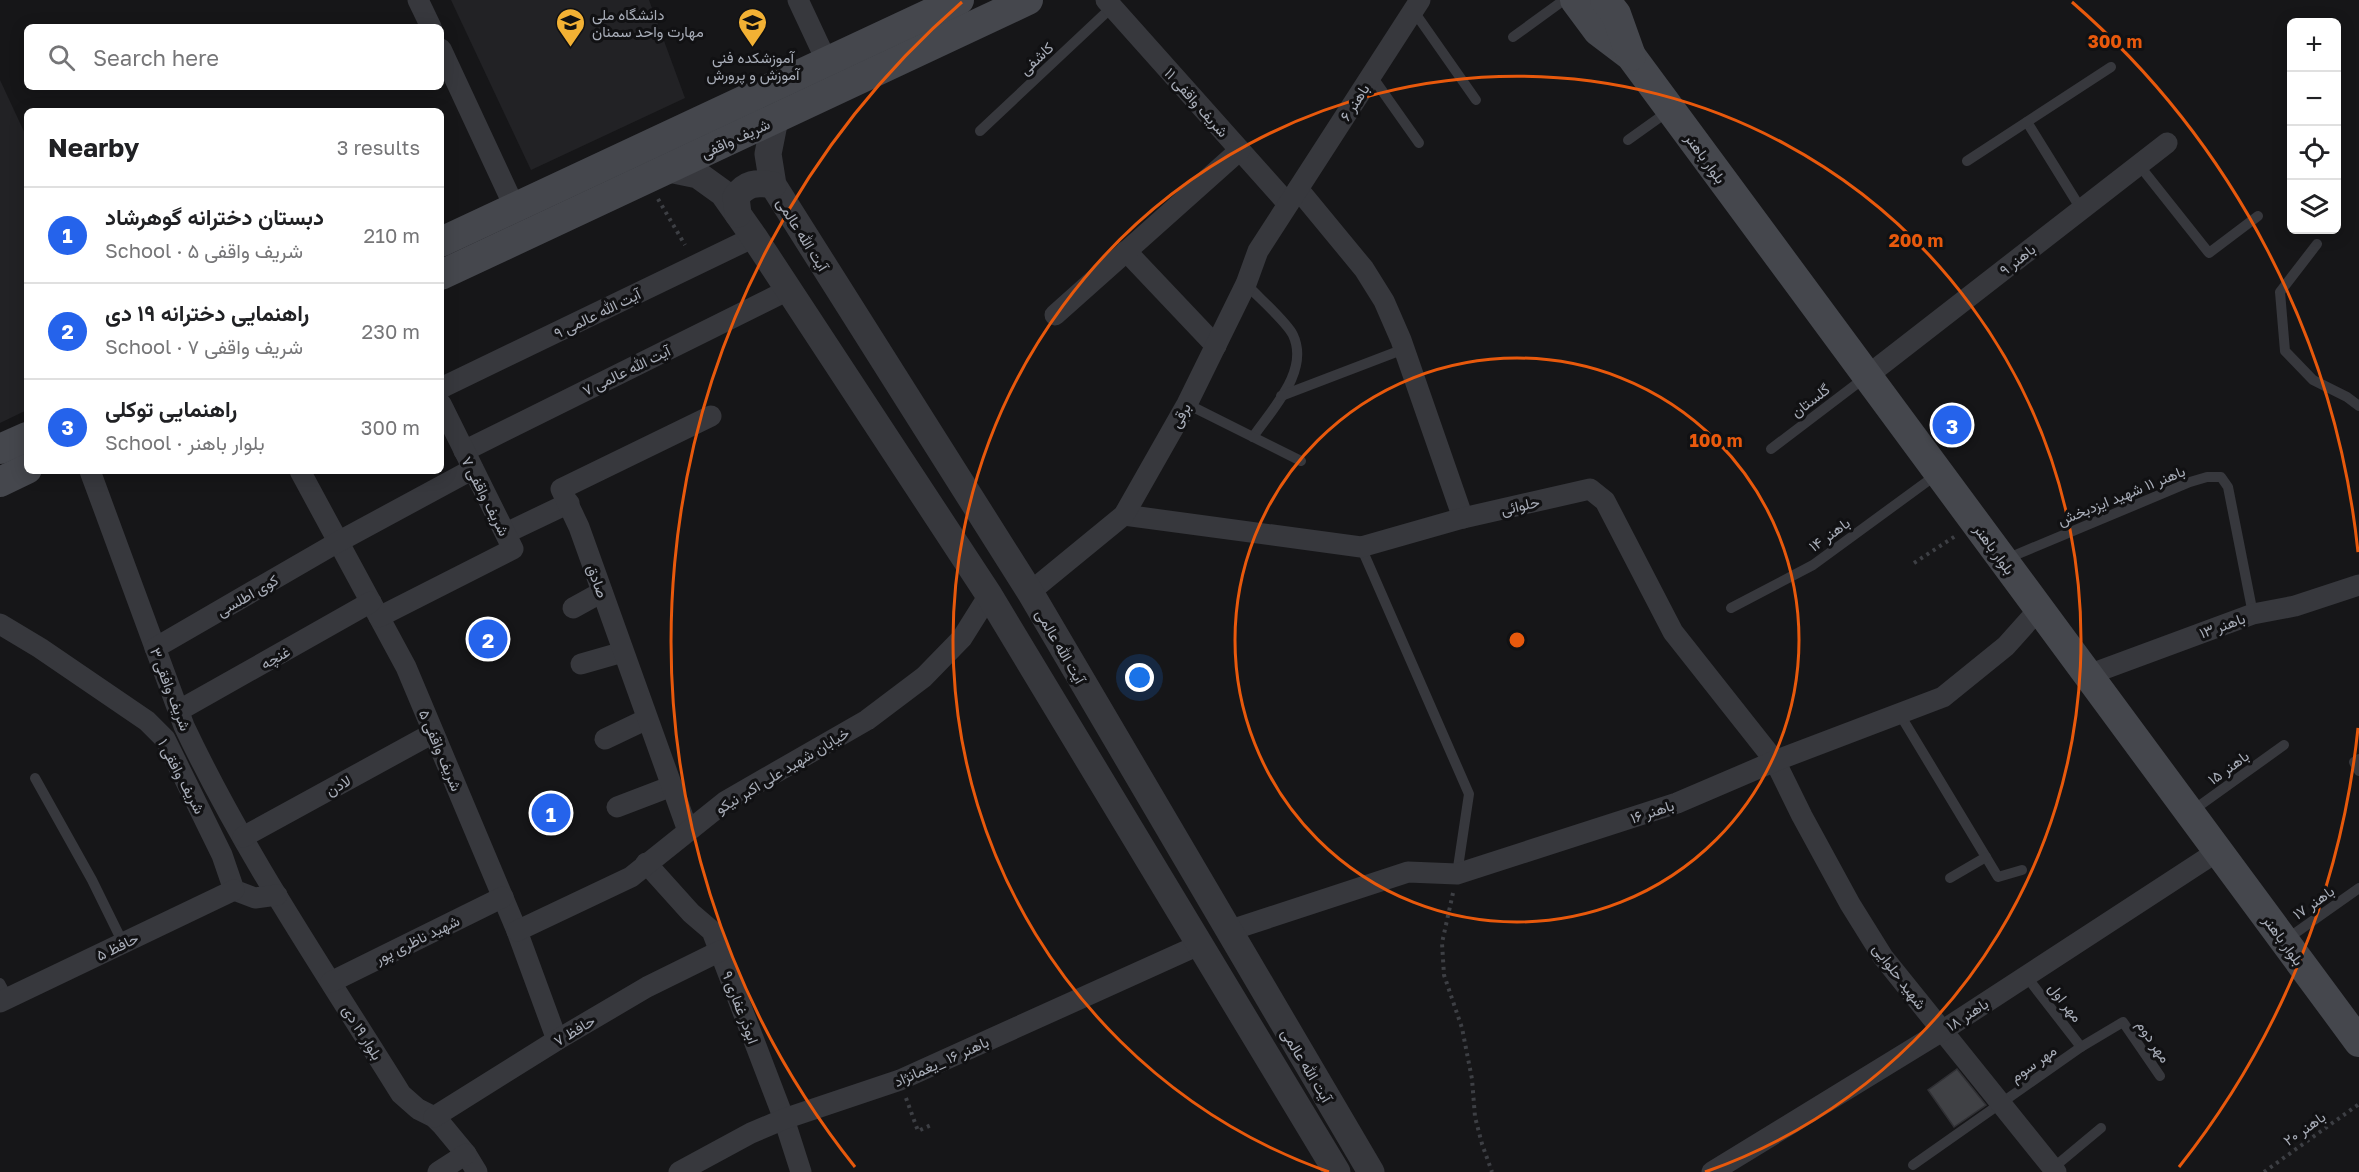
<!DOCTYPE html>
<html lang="en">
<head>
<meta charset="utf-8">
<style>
  body { margin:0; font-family:"Golos Text",Vazirmatn,sans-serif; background:#f2f2f2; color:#202124 }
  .controls { position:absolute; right:18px; top:18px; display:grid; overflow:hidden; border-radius:9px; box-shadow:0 3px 15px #0003 }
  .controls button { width:54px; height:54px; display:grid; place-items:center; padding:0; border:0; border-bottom:2px solid #e0e0e0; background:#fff; color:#202124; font:30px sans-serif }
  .you { position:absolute; left:1140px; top:678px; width:21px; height:21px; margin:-15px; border:4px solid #fff; border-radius:50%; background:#1a73e8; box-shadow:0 0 0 9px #1a73e833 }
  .badge { display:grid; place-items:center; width:39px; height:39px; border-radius:50%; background:#2563eb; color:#fff; font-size:20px; font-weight:700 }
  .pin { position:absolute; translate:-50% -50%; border:3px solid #fff; box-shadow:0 2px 6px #0006 }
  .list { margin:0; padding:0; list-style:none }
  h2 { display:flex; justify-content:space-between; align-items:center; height:78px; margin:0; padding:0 24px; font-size:26px }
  h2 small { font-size:20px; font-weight:400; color:#757577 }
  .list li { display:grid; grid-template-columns:39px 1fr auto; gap:18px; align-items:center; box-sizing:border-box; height:96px; padding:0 24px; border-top:2px solid #e0e0e0 }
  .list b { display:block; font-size:22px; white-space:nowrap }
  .list p { margin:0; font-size:20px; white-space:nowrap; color:#757577 }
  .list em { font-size:20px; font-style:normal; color:#757577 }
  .icon { flex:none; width:33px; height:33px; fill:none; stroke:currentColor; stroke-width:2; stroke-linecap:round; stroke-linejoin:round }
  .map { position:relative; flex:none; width:2359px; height:1172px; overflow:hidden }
  .search { position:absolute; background:#fff; box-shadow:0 3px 15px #0003; left:24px; top:24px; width:420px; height:66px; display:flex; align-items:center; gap:15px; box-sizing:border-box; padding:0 21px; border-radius:9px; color:#757577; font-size:22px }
  .panel { position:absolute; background:#fff; box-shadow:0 3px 15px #0003; left:24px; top:108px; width:420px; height:366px; border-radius:9px }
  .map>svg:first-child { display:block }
  .built { fill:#222225 }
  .building { fill:#404145; stroke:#303034; stroke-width:1.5 }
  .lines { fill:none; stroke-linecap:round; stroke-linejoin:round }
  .path { stroke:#3d3f44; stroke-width:4; stroke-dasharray:3 4.5; stroke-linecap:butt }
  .service { stroke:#37383d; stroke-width:10 }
  .minor { stroke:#37383d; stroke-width:21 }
  .tertiary { stroke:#37383d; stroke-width:27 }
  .secondary { stroke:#45474d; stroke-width:30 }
  .ring { fill:none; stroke:#e8590c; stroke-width:3 }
  .labels { text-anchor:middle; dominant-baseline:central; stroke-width:6; stroke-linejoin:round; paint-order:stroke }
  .poi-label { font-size:15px; fill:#a8adb8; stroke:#111113; text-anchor:start }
  .street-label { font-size:15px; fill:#a8adb8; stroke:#111113 }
  .centre { fill:#e8590c; stroke:#111113; stroke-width:3 }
  .ring-label { font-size:18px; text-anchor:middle; font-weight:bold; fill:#e8590c; stroke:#111113; stroke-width:6; stroke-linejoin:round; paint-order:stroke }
</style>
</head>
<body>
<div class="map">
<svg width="2359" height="1172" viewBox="0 0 2359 1172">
  <rect width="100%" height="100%" fill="#161618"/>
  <g class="built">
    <path d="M451 0H649L685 98 531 170Z"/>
    <path d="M0 80 27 138V410L0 423Z"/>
  </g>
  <path class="building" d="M1957 1069 1986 1105 1954 1127 1928 1090Z"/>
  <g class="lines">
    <g class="path">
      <path d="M658 199 685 245"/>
      <path d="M1914 563 1957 535"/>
      <path d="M1453 893 1442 943 1444 975 1462 1028 1472 1079 1475 1117 1482 1144 1492 1172"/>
      <path d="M906 1098 918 1131 931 1125"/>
      <path d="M2264 1172 2359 1104"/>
    </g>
    <g class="service">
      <path d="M1413 10 1476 100"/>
      <path d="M1513 37 1564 0"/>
      <path d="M1371 75 1419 143"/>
      <path d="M2027 122 2081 209"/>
      <path d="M980 131 1112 7"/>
      <path d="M1628 140 1670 110"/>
      <path d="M1967 161 2111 67"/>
      <path d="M2139 165 2209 253 2258 216"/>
      <path d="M2317 244 2280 292 2285 351 2313 380 2347 397 2359 406"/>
      <path d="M1246 284C1258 297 1287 322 1293 335 1310 371 1272 409 1253 437"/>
      <path d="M1281 396 1404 349"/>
      <path d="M1187 404 1301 461"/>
      <path d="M1771 449 1867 376"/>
      <path d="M1361 547 1469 794 1457 874"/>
      <path d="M2006 559 2190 482 2207 477H2221L2228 487 2253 614"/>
      <path d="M1731 608 1813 565 1936 475"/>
      <path d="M1899 713 1998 877 2022 870"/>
      <path d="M2359 759 2354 762 2359 771"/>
      <path d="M35 778 92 880 123 943"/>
      <path d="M2192 811 2284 745"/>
      <path d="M1950 878 1986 857"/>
      <path d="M2287 939 2359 888"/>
      <path d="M2026 976 2081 1047"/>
      <path d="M0 983 8 998"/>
      <path d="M1913 1165 2081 1047 2123 1022 2160 1076"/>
      <path d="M2053 1168 2101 1128"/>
    </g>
    <g class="minor">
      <path d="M418 0 431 27"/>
      <path d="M798 0 827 62"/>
      <path d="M1106 0 1288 204"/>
      <path d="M441 49 515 208"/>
      <path d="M1298 189 1364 269 1384 301 1401 340 1463 518"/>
      <path d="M1126 251 1216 346"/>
      <path d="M1055 315 1240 150"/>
      <path d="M1867 376 2167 143"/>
      <path d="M441 388 754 237"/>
      <path d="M464 451 788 290"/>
      <path d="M90 471 184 726C245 855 326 973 401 1094L418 1109 434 1117 442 1125 466 1154 477 1172"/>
      <path d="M300 471 406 667 517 931 557 1040"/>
      <path d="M1124 515 1361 547 1463 518 1590 489 1605 501 1673 632 1775 761 1802 816 1850 904 1883 957 2056 1172"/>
      <path d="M506 533 569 503"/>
      <path d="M1030 592 1124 515 1187 404 1246 284 1258 251 1420 0"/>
      <path d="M573 608 602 592"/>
      <path d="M379 617 513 549 441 404"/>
      <path d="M0 624 40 648 147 721 165 739 222 855 234 890 255 898 277 895"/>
      <path d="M155 648 338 542 473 469"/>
      <path d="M581 664 623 652"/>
      <path d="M2088 675 2253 614 2295 606 2359 585"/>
      <path d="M178 711 371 602"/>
      <path d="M605 739 647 719"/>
      <path d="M617 807 672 786"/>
      <path d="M688 831 579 527 561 489 711 416"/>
      <path d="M243 837 433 733"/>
      <path d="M646 863 691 913 712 931 784 1119 801 1172"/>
      <path d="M517 931 631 877 726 801 867 720 924 677 962 638 989 595"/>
      <path d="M1228 931 1408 872 1457 874 1677 803 1775 761 1943 697 2006 646 2039 609"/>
      <path d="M331 982 503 897"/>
      <path d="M0 1002 234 890"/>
      <path d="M434 1117 557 1040 647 987 720 951"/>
      <path d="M438 1172 466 1154"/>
      <path d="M679 1172 751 1133 784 1119 900 1080 1201 944"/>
      <path d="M1712 1172 1942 1031 2218 851"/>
    </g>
    <g class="tertiary">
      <path d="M775 119 768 154 773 185 1030 592 1371 1172"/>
      <path d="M669 169 698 175 723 193 754 237 989 595 1337 1172"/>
      <path d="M738 214 736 197C746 183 756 182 773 185"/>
    </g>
    <g class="secondary">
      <path d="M1575 0 1598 31 1631 56 2359 1042"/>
      <path d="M1605 0 1616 14 1631 56"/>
      <path d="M441 242 959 0"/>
      <path d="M441 275 1028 0"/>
      <path d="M0 449 27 437"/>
      <path d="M0 482 27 469"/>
    </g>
  </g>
  <g class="ring">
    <circle cx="1517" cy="640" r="282"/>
    <path d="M1329 1172A564 564 0 1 1 1705 1172"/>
    <path d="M2358 728A846 846 0 0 1 2179 1167M855 1167A846 846 0 0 1 962 2M2072 2A846 846 0 0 1 2358 552"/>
  </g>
  <defs>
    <symbol id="school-pin" viewBox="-11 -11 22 30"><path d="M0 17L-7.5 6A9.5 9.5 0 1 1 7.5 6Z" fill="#f2b134" stroke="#111113"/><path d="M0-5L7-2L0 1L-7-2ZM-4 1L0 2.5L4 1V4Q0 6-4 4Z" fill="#111"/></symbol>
    <symbol id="university-pin" viewBox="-11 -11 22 30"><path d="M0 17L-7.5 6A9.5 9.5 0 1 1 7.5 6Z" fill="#f2b134" stroke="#111113"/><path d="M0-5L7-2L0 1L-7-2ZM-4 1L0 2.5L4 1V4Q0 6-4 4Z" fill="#111"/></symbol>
  </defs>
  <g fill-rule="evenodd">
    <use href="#school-pin" x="736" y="6" width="33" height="45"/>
    <use href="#university-pin" x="554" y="6" width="33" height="45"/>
  </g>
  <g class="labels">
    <g class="poi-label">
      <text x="592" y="14">دانشگاه ملی<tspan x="592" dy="17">مهارت واحد سمنان</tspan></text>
      <text x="753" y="57" text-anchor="middle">آموزشکده فنی<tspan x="753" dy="17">آموزش و پرورش</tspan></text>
    </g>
    <g class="street-label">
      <text transform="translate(1036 58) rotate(-43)">کاشفی</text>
      <text transform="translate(1197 102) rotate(48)">شریف واقفی ۱۱</text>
      <text transform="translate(1354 102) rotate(-57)">باهنر ۶</text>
      <text transform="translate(735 138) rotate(-25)">شریف واقفی</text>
      <text transform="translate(1706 158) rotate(54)">بلوار باهنر</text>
      <text transform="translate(803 234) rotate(58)">آیت الله عالمی</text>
      <text transform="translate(2017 259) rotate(-38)">باهنر ۹</text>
      <text transform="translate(597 313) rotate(-26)">آیت الله عالمی ۹</text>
      <text transform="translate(626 370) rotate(-26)">آیت الله عالمی ۷</text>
      <text transform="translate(1810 400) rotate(-37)">گلستان</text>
      <text transform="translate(1180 415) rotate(-61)">برقی</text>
      <text transform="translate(2121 495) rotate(-22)">باهنر ۱۱ شهید ایزدبخش</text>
      <text transform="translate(486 496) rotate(63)">شریف واقفی ۷</text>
      <text transform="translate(1520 505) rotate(-13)">حلوائی</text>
      <text transform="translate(1829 534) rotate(-36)">باهنر ۱۴</text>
      <text transform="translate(1995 549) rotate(54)">بلوار باهنر</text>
      <text transform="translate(598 581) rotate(70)">صادق</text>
      <text transform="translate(247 595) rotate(-30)">کوی اطلسی</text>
      <text transform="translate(2222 625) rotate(-20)">باهنر ۱۳</text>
      <text transform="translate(1061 646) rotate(60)">آیت الله عالمی</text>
      <text transform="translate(275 657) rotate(-29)">غنچه</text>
      <text transform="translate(171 689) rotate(69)">شریف وافقی ۳</text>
      <text transform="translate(441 750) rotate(67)">شریف واقفی ۵</text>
      <text transform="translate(2228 767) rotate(-36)">باهنر ۱۵</text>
      <text transform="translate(782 770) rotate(-31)">خیابان شهید علی اکبر نیکو</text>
      <text transform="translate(182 776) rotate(62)">شریف وافقی ۱</text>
      <text transform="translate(338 785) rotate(-29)">لادن</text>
      <text transform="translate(1652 811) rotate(-18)">باهنر ۱۶</text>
      <text transform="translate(2313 902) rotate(-35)">باهنر ۱۷</text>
      <text transform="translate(417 939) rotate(-26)">شهید ناظری پور</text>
      <text transform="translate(2284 940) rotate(54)">بلوار باهنر</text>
      <text transform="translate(117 946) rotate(-26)">حافظ ۵</text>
      <text transform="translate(1900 976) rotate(53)">شهید حلوایی</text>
      <text transform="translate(2066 1002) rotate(52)">مهر اول</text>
      <text transform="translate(741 1007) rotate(69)">ابوذر غفاری ۹</text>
      <text transform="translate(1967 1014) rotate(-33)">باهنر ۱۸</text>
      <text transform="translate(574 1030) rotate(-31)">حافظ ۷</text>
      <text transform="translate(363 1032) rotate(58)">بلوار ۱۹ دی</text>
      <text transform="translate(2154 1041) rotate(56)">مهر دوم</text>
      <text transform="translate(941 1061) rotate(-24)">باهنر ۱۶ _یغمانژاد</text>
      <text transform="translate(2033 1063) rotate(-35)">مهر سوم</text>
      <text transform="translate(1307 1065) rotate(59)">آیت الله عالمی</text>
      <text transform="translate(2304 1128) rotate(-35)">باهنر ۲۰</text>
    </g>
  </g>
  <circle cx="1517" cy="640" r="9" class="centre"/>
  <g class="ring-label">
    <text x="2115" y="48">300 m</text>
    <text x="1916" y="247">200 m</text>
    <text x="1716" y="447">100 m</text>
  </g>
</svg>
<div class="controls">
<button>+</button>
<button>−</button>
<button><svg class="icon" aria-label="locate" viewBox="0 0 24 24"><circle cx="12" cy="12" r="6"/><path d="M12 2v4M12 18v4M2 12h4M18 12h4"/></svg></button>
<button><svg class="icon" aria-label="layers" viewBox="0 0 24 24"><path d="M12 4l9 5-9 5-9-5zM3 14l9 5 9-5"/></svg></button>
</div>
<div class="you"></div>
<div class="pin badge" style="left:551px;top:813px">1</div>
<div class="pin badge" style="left:488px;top:639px">2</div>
<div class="pin badge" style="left:1952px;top:425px">3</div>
<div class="search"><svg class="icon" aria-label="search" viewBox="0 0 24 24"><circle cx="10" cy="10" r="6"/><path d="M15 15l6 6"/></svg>Search here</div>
<section class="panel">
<h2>Nearby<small>3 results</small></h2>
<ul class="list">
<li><span class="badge">1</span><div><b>دبستان دخترانه گوهرشاد</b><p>School · شریف واقفی ۵</p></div><em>210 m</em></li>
<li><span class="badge">2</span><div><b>راهنمایی دخترانه ۱۹ دی</b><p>School · شریف واقفی ۷</p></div><em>230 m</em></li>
<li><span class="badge">3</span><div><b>راهنمایی توکلی</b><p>School · بلوار باهنر</p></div><em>300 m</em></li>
</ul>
</section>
</div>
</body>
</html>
